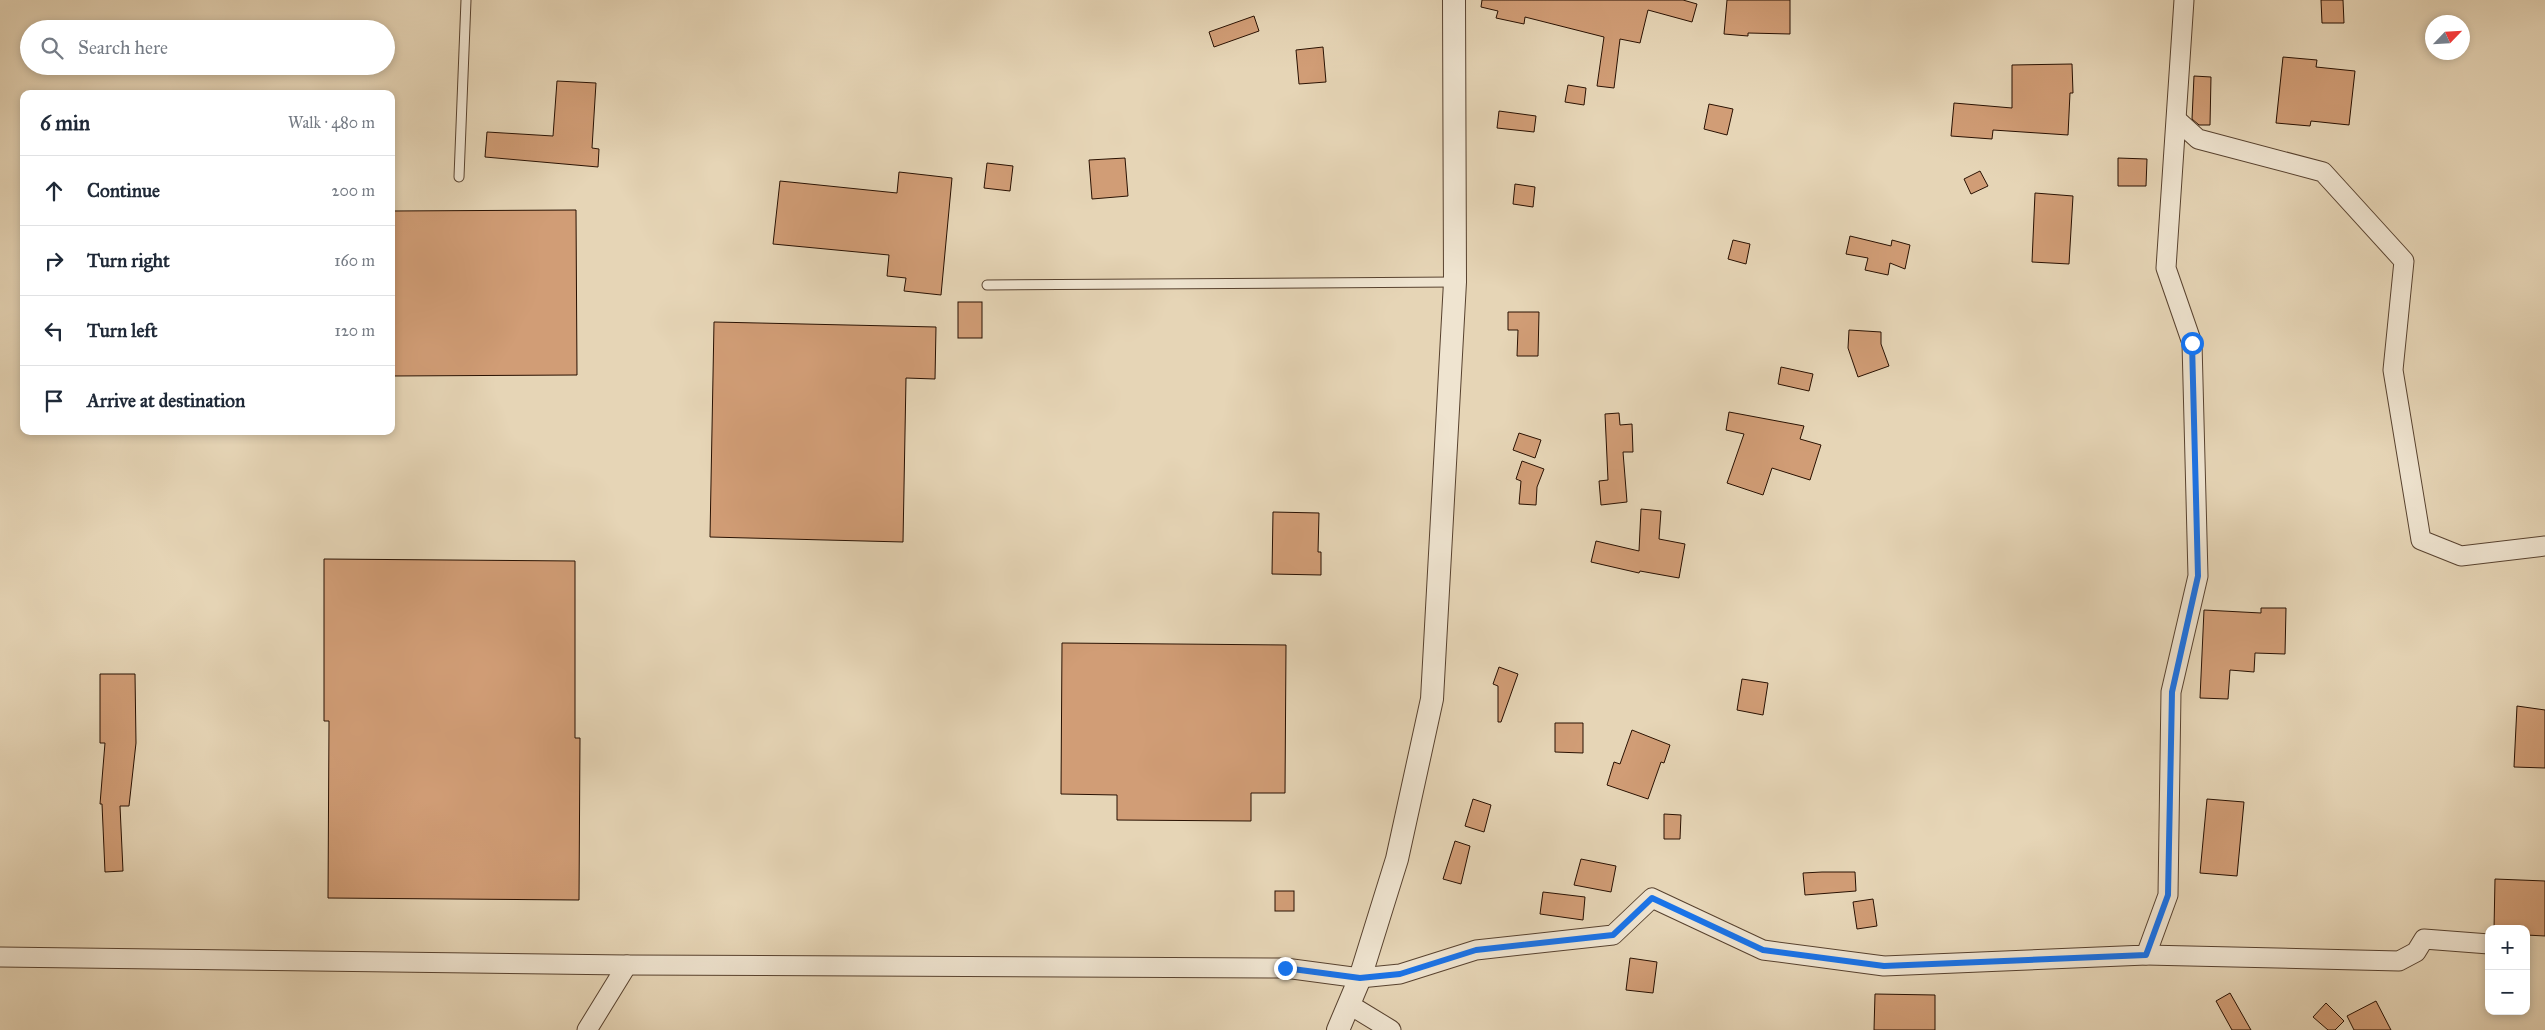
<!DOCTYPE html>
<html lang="en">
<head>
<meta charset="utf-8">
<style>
  body { margin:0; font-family:"IM FELL Great Primer",serif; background:#f2f2f3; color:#1f2937 }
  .controls { position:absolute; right:15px; bottom:15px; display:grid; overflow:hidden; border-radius:10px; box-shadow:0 2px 8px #0003 }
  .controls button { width:45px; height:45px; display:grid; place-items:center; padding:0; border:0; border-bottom:1px solid #e0e1e3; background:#fff; color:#1f2937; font:25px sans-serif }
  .compass { position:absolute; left:2425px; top:15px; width:45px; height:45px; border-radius:50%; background:#fff; box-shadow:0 2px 8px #0003; rotate:65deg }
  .stop { position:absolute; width:15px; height:15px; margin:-11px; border:4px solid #1a73e8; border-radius:50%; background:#fff }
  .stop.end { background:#1a73e8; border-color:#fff; box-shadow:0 1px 5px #0008 }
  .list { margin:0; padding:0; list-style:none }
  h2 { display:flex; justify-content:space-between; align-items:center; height:65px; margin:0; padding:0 20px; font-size:21px }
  h2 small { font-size:16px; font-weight:400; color:#747a83 }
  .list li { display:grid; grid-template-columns:32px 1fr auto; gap:15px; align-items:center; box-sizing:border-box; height:70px; padding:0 20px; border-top:1px solid #e0e1e3 }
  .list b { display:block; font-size:19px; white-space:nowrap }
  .list em { font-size:16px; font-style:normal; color:#747a83 }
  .icon { flex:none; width:28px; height:28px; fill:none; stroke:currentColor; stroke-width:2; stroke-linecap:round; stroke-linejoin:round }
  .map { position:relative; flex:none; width:2545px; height:1030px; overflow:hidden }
  .search { position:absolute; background:#fff; box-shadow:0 2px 8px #0003; left:20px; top:20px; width:375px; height:55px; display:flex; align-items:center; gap:12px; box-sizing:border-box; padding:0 18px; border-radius:28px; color:#747a83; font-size:19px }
  .panel { position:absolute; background:#fff; box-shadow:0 2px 8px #0003; left:20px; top:90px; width:375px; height:345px; border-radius:10px }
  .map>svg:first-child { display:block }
  .building { fill:#d19d76; stroke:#291102 }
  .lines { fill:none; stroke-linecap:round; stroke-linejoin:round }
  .service-casing { stroke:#58422f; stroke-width:11 }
  .minor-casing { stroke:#58422f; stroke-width:21 }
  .tertiary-casing { stroke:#58422f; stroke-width:24 }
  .service { stroke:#efe4d0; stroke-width:9 }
  .minor { stroke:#efe4d0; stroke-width:19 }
  .tertiary { stroke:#efe4d0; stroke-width:22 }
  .route { stroke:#1a73e8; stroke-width:6 }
</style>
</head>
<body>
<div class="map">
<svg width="2545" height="1030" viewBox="0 0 2545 1030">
  <rect width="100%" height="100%" fill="#e6d5b6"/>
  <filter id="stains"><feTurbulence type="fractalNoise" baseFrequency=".004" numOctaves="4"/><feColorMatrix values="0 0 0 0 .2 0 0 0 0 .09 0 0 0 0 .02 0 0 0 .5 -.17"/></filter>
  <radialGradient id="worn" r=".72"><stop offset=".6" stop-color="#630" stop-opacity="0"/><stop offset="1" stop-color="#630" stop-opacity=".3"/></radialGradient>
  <g class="building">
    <path d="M1482 0H1683L1697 4 1692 22 1648 10 1640 43 1620 39 1614 88 1597 86 1604 37 1525 17 1524 24 1496 18 1498 11 1481 7Z"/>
    <path d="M1727 0H1790V34L1748 33V36L1724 34Z"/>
    <path d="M2321 0H2343L2344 23H2322Z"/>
    <path d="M1254 16 1259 31 1214 47 1209 32Z"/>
    <path d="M1323 47 1326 82 1299 84 1296 50Z"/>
    <path d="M2283 57 2317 60 2316 67 2355 71 2349 125 2311 121 2310 126 2276 123Z"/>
    <path d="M2072 64 2073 93H2070L2068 135 1993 130 1992 139 1951 136 1954 103 2012 108V65Z"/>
    <path d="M2194 76 2211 77 2210 125H2199L2192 119Z"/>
    <path d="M557 81 596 83 592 148 599 149 598 167 485 157 487 132 553 136Z"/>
    <path d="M1568 85 1586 88 1584 105 1565 102Z"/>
    <path d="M1709 104 1733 109 1727 135 1704 129Z"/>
    <path d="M1499 111 1536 116 1534 132 1497 128Z"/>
    <path d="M1125 158 1128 196 1092 199 1089 160Z"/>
    <path d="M2118 158 2147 159 2146 186H2118Z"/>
    <path d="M987 163 1013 166 1010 191 984 188Z"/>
    <path d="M1980 171 1988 186 1971 194 1964 179Z"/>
    <path d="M899 172 952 178 941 295 904 291 906 278 887 276 889 255 773 244 780 181 897 193Z"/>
    <path d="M1515 184 1535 187 1533 207 1513 204Z"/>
    <path d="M2035 193 2073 196 2069 264 2032 262Z"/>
    <path d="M576 210 577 375 391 376V211Z"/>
    <path d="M1850 236 1891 246 1892 240 1910 245 1905 269 1890 263 1888 275 1865 270 1868 258 1846 254Z"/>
    <path d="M1733 240 1750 244 1746 264 1728 259Z"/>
    <rect x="958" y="302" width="24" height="36"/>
    <path d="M1508 312H1539L1538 356H1517L1518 330H1508Z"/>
    <path d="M714 322 936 327 935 379 906 378 903 542 710 537Z"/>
    <path d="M1849 330 1881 332V344L1889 366 1858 377 1848 348Z"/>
    <path d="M1781 367 1813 374 1809 391 1778 384Z"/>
    <path d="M1729 412 1804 426 1800 439 1821 445 1810 480 1772 468 1763 495 1727 483 1744 434 1726 430Z"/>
    <path d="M1619 413 1620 425 1632 424 1633 452H1623L1627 502 1601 505 1599 481 1608 480 1605 414Z"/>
    <path d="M1519 433 1541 440 1535 458 1513 450Z"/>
    <path d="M1522 461 1544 469 1537 487 1536 505 1519 504 1521 481 1516 479Z"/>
    <path d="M1641 509 1661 511 1659 539 1685 544 1679 578 1640 571 1639 573 1591 562 1596 541 1639 551Z"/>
    <path d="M1273 512 1319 513 1318 552H1321V575L1272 574Z"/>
    <path d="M324 559 575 561V738H580L579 900 328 898 329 721H324Z"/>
    <path d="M2261 608H2286L2285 654 2255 653 2254 672 2230 670 2228 699 2200 698 2204 610 2261 613Z"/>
    <path d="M1062 643 1286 645 1285 793H1251V821L1117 820V795L1061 794Z"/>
    <path d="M1499 667 1518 674 1501 722H1498V686L1493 684Z"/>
    <path d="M100 674H135L136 743 129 806H120L123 871 105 872 102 804H100L105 743H100Z"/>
    <path d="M1742 679 1768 683 1763 715 1737 710Z"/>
    <path d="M2517 706 2545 710V768L2514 767Z"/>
    <path d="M1555 723H1583V753L1555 752Z"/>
    <path d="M1632 730 1670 745 1664 763 1661 762 1648 799 1607 785 1614 762 1620 764Z"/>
    <path d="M1473 799 1491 805 1484 832 1465 826Z"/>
    <path d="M2207 799 2244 802 2237 876 2200 873Z"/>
    <path d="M1664 814 1681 815 1680 839H1664Z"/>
    <path d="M1455 841 1470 846 1461 884 1443 879Z"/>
    <path d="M1581 859 1616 866 1611 892 1574 885Z"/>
    <path d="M1822 872H1855L1856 891 1805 895 1803 873Z"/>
    <path d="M2495 879 2545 881V936L2526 935V929H2494Z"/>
    <rect x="1275" y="891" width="19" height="20"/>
    <path d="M1543 892 1585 897 1583 920 1540 914Z"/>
    <path d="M1873 899 1877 926 1857 929 1853 902Z"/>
    <path d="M1630 958 1657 962 1653 993 1626 990Z"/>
    <path d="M2230 993 2251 1030H2232L2216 1001Z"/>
    <path d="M1875 994 1935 995V1030H1874Z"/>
    <path d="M2376 1001 2391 1030H2354L2347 1016Z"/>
    <path d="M2326 1003 2344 1021 2335 1030H2328L2313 1017Z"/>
  </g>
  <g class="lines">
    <defs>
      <g id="service">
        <path d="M459 177 466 0"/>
        <path d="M987 285 1455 282"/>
      </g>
      <g id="minor">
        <path d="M2177 120 2198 139 2323 172 2404 261 2393 370 2421 540 2461 556 2545 546"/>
        <path d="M2146 955 2399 961 2416 952 2424 939 2489 944"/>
        <path d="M0 957 627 965 1285 968 1360 978 1400 974 1476 950 1613 935 1652 898 1763 950 1884 966 2146 955 2168 895 2171 692 2198 576 2192 343 2166 268 2184 0"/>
        <path d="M1350 1005 1391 1030"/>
        <path d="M587 1030 627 965"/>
      </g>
      <path id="tertiary" d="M1338 1030 1360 978 1397 859 1432 699 1455 282 1454 0"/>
    </defs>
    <use href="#service" class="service-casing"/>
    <use href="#minor" class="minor-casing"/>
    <use href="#tertiary" class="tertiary-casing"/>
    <use href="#service" class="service"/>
    <use href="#minor" class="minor"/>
    <use href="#tertiary" class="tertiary"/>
  </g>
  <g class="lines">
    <path class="route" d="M1285 968 1360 978 1400 974 1476 950 1613 935 1652 898 1763 950 1884 966 2146 955 2168 895 2172 692 2198 576 2192 343"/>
  </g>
  <rect width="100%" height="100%" filter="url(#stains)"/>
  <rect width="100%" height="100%" fill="url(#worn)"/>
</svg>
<div class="controls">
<button>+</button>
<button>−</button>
</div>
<svg class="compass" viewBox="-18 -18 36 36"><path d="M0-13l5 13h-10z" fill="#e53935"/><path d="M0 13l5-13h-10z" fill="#747a83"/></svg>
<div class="stop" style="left:2192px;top:343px"></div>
<div class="stop end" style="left:1285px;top:968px"></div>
<div class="search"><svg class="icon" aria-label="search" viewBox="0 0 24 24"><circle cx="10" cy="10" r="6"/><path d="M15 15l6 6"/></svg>Search here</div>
<section class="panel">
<h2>6 min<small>Walk · 480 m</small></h2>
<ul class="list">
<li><svg class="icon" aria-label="ahead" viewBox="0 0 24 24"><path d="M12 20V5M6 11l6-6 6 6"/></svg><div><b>Continue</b></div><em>200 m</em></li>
<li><svg class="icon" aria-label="right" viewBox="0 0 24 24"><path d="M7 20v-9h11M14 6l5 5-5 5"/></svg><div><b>Turn right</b></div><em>160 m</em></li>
<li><svg class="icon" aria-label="left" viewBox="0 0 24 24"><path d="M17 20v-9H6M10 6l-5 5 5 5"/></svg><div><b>Turn left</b></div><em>120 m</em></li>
<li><svg class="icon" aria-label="arrive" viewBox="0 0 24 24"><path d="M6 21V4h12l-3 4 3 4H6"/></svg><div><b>Arrive at destination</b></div></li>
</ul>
</section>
</div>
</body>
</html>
